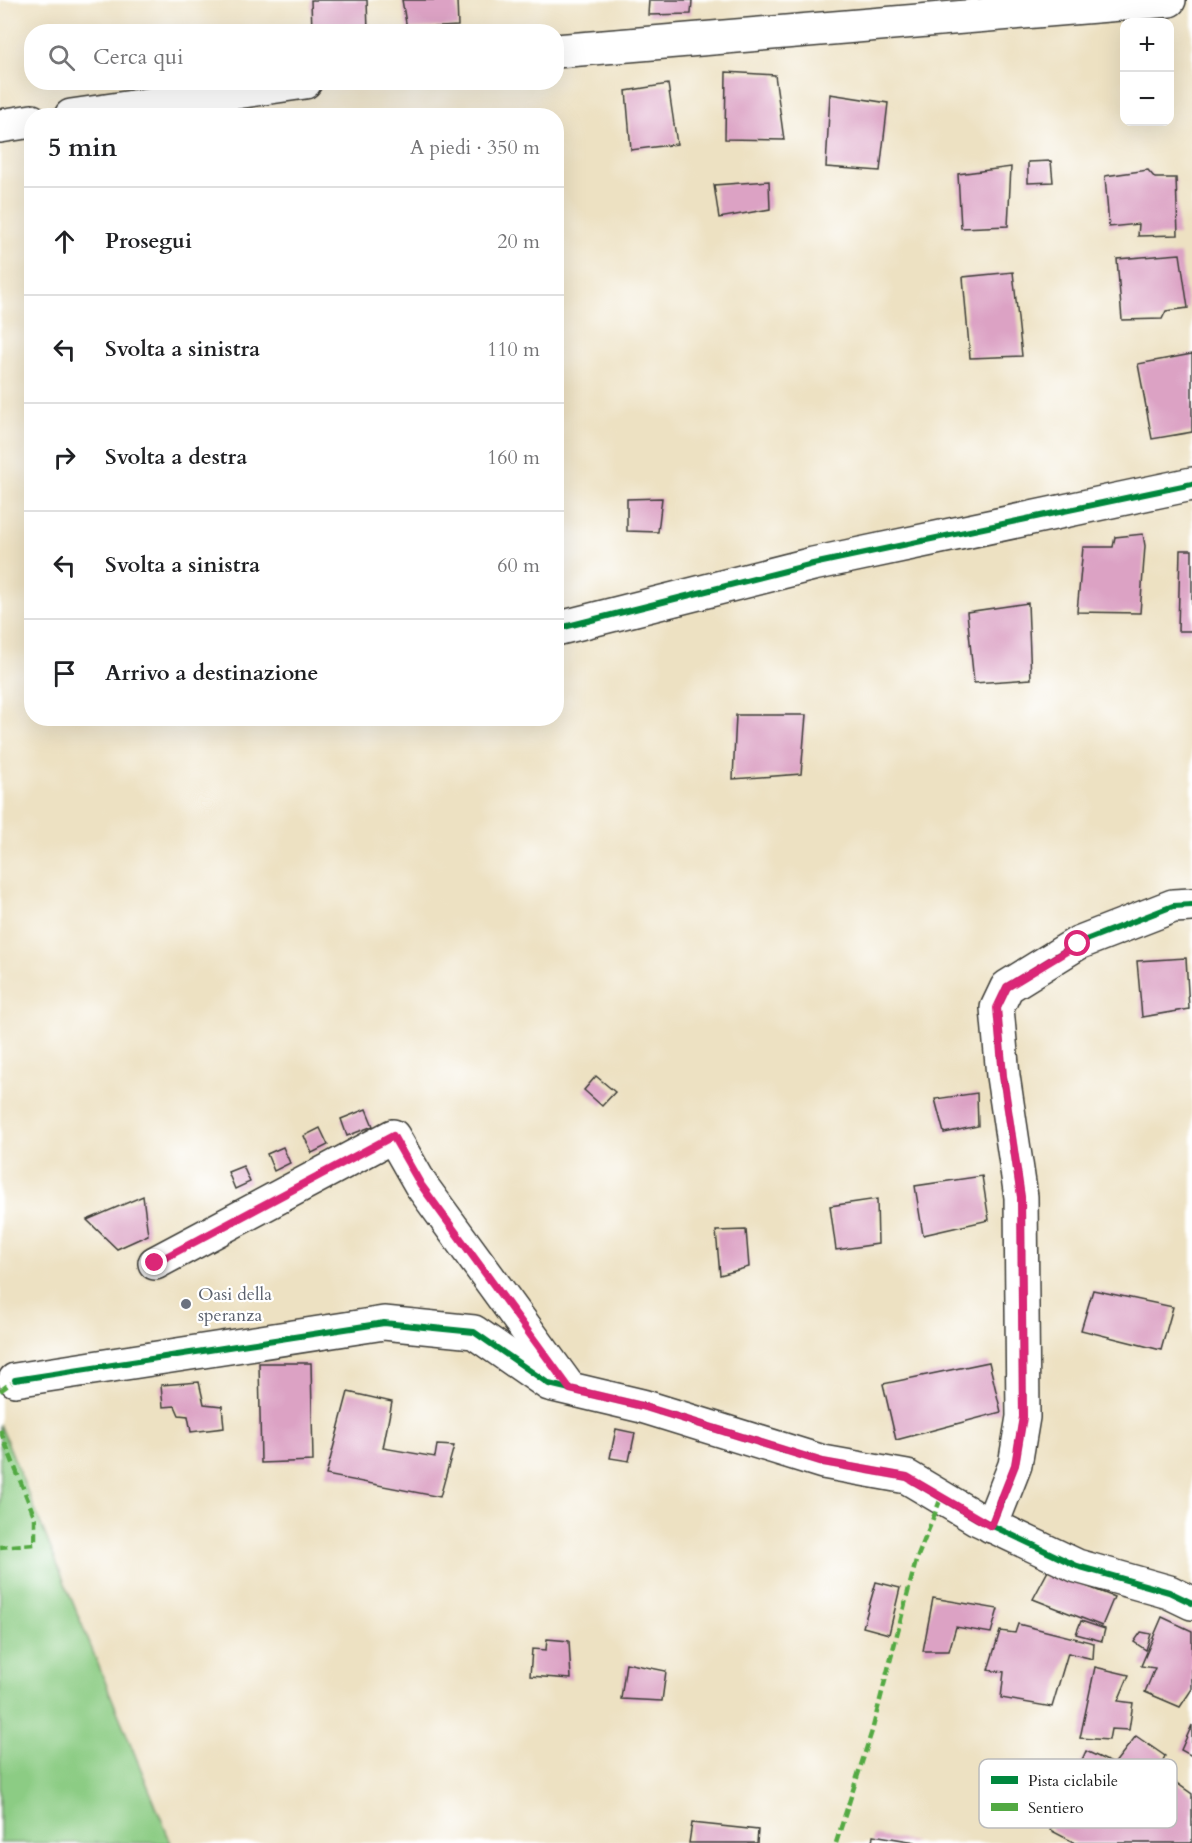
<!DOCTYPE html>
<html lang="it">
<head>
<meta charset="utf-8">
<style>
  body { margin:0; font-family:Cardo,serif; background:#f2f2f2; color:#202124 }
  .controls { position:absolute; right:18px; top:18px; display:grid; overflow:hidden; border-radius:12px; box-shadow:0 6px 24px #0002 }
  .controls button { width:54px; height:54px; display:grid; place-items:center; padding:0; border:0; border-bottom:2px solid #e0e0e0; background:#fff; color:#202124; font:30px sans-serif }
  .stop { position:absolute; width:18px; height:18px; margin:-14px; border:4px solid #db2777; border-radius:50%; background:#fff }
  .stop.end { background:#db2777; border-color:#fff; box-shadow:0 2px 6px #0008 }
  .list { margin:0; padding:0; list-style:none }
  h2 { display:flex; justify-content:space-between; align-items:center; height:78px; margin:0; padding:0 24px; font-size:26px }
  h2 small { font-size:20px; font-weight:400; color:#757577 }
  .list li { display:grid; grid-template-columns:39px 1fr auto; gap:18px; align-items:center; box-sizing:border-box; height:108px; padding:0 24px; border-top:2px solid #e0e0e0 }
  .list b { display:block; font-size:22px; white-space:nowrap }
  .list em { font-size:20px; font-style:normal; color:#757577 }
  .icon { flex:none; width:33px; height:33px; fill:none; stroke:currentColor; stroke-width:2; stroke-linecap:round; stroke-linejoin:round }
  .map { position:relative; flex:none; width:1192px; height:1843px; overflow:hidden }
  .search { position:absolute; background:#fff; box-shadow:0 6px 24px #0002; left:24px; top:24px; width:540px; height:66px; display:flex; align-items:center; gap:15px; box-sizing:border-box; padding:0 21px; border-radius:24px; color:#757577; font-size:22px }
  .panel { position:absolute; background:#fff; box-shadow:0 6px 24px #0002; left:24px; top:108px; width:540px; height:618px; border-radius:24px }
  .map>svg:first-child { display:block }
  .green { fill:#8ccc84; stroke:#547450; stroke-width:1.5 }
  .building { fill:#dca2c4 }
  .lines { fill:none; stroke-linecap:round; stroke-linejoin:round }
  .street-casing { stroke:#3b3a35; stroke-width:36 }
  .street { stroke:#fff; stroke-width:33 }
  .quiet { stroke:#52a943; stroke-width:4.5; stroke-dasharray:9 4.5; stroke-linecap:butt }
  .cycleway-casing { stroke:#fff; stroke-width:10 }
  .cycleway { stroke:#00873e; stroke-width:6 }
  .route { stroke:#db2777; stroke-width:8 }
  .worship-dot { fill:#6b7280; stroke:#fff; stroke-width:2 }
  .labels { text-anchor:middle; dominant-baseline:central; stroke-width:4.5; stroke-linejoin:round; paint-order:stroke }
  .worship-label { font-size:18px; fill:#5b616d; stroke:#fff; text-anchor:start }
  .key { fill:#fff; stroke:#bbb; stroke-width:1.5 }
  .key-label { font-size:16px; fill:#1c1c1c }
</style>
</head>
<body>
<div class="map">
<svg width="1192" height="1843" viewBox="0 0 1192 1843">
  <rect width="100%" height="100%" fill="#fff"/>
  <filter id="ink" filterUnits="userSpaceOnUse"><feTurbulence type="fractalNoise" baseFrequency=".0167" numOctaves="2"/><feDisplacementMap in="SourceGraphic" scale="12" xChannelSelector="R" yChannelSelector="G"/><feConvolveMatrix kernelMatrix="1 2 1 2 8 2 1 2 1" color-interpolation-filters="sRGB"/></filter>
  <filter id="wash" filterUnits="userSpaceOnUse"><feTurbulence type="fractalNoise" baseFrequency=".008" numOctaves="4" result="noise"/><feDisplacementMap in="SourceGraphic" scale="24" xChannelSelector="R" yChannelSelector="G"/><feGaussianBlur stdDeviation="1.35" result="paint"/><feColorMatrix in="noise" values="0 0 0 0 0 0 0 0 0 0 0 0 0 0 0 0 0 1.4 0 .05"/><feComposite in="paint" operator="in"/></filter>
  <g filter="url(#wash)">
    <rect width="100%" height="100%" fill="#ede1c2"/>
    <path class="green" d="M0 1424 171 1843H0Z"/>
    <g id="blocks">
      <g class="building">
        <path d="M311 0H367L368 32H312Z"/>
        <path d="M402 0H457L458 26 407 29Z"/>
        <path d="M649 0H692L691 14 648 15Z"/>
        <path d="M726 72 775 75 784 140 725 139Z"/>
        <path d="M668 84 677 144 631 150 626 91Z"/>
        <path d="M830 94 888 103 880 171 826 167Z"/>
        <path d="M1051 161 1053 182 1028 183V162Z"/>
        <path d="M1011 167 1008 226 961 228 958 174Z"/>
        <path d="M1148 170 1155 178H1176L1178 235 1138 236 1139 224 1109 227 1105 176Z"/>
        <path d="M769 181 770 209 719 218 714 185Z"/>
        <path d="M1180 254 1188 308 1166 311 1162 319 1122 320 1117 259Z"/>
        <path d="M1013 272 1022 356 970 358 963 277Z"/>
        <path d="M1192 354V432L1152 439 1138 364Z"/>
        <path d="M662 498 658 532 627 531V499Z"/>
        <path d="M1143 534 1145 546 1140 613 1077 612 1083 547H1113L1115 537Z"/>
        <path d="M1180 550H1192V631H1178Z"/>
        <path d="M1028 603 1031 679 974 683 967 612Z"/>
        <path d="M736 715H806L801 774 733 779Z"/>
        <path d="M1186 958 1189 1009 1142 1017 1137 961Z"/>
        <path d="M596 1076 615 1092 602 1106 584 1090Z"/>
        <path d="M977 1093 978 1126 944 1133 935 1099Z"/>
        <path d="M366 1109 373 1126 347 1136 341 1119Z"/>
        <path d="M320 1128 328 1145 312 1153 304 1136Z"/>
        <path d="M283 1147 290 1163 274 1171 267 1154Z"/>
        <path d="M243 1166 250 1182 235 1189 228 1172Z"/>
        <path d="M982 1176 989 1220 923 1235 915 1186Z"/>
        <path d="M143 1196 148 1235 117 1249 87 1220Z"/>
        <path d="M877 1199 878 1244 836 1250 830 1206Z"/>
        <path d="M746 1230 749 1267 720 1275 716 1231Z"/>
        <path d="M1093 1290 1173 1307 1161 1350 1081 1330Z"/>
        <path d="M989 1362 1001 1412 896 1440 883 1384Z"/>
        <path d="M259 1363H311L313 1461 261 1463Z"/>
        <path d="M199 1382 204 1404 222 1406 224 1428 191 1432 188 1416 179 1415 175 1406 163 1407 161 1385Z"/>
        <path d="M348 1392 392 1402 383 1448 435 1457 437 1445 454 1446 440 1497 326 1475Z"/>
        <path d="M616 1429 635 1433 629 1461 610 1458Z"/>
        <path d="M1048 1571 1114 1597 1102 1626 1033 1599Z"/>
        <path d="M876 1582 900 1588 889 1634 863 1627Z"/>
        <path d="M933 1598 998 1609 991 1633 956 1627 949 1651H923Z"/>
        <path d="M1162 1617 1192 1631V1689L1180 1707 1145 1692 1155 1668 1141 1666Z"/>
        <path d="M1081 1621 1105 1629 1102 1641 1076 1634Z"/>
        <path d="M1018 1624 1094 1643 1093 1659 1068 1653 1052 1707 1001 1698 1004 1672 988 1670 1000 1631 1015 1633Z"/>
        <path d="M1141 1632 1151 1634 1146 1650 1134 1642Z"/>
        <path d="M547 1639 569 1641 571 1679 530 1676 532 1649 546 1650Z"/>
        <path d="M626 1663 666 1671 662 1701 621 1699Z"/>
        <path d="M1095 1667 1129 1675 1118 1701 1133 1703 1129 1730 1111 1729 1109 1740 1080 1738Z"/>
        <path d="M1192 1725V1756L1181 1750Z"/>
        <path d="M1136 1736 1165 1756 1158 1770 1192 1794V1843H1075L1050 1830 1086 1751 1114 1764Z"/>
        <path d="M692 1823 758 1830 757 1843H689Z"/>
        <path d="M873 1835 915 1842V1843H872Z"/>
      </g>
    </g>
  </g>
  <g filter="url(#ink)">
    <use href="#blocks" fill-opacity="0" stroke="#3b3a35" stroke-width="1.5"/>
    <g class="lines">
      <defs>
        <g id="street">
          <path d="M556 51 1169 0"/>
          <path d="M71 116 305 82"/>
          <path d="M0 126 32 121"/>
          <path d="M556 629 813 564 1192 484"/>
          <path d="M155 1263 393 1136 421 1185 567 1385"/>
          <path d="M15 1380 384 1323 474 1332 549 1384 642 1406 823 1462 907 1477 976 1518 1077 1566 1169 1592 1192 1603"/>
          <path d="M991 1526 1015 1465 1023 1417 1021 1197 1003 1076 997 1008 1007 987 1078 943 1173 906 1192 905"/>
        </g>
      </defs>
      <use href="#street" class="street-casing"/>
      <use href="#street" class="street"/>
      <g class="quiet">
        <path d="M0 1391 15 1380"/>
        <path d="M0 1430 35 1518V1544L0 1547"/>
        <path d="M836 1843 872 1731 916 1561 941 1498"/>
      </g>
      <defs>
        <g id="cycleway">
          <path d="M556 629 813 564 1192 484"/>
          <path d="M15 1380 384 1323 474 1332 549 1384 642 1406 823 1462 907 1477 976 1518 1077 1566 1169 1592 1192 1603"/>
          <path d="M991 1526 1015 1465 1023 1417 1021 1197 1003 1076 997 1008 1007 987 1078 943 1173 906 1192 905"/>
        </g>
      </defs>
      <use href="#cycleway" class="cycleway-casing"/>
      <use href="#cycleway" class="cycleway"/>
    </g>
  </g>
  <g class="lines" filter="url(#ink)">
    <path class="route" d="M155 1263 393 1136 421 1185 570 1389 642 1406 823 1462 907 1477 991 1526 1015 1465 1023 1417 1021 1197 1003 1076 997 1008 1007 987 1078 944"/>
  </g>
  <circle class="worship-dot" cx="186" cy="1304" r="6"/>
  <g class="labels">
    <g class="worship-label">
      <text x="198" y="1294">Oasi della<tspan x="198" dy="21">speranza</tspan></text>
    </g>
  </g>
  <rect x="979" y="1759" width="198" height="69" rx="9" class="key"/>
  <rect x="991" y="1776" width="27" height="8" fill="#00873e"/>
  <rect x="991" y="1803" width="27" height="8" fill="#52a943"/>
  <g class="key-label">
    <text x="1028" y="1786">Pista ciclabile</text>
    <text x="1028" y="1813">Sentiero</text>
  </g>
</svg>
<div class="controls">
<button>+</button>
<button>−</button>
</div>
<div class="stop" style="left:1078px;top:944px"></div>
<div class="stop end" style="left:155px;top:1263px"></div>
<div class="search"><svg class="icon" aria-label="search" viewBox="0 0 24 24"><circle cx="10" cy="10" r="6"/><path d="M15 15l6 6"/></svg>Cerca qui</div>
<section class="panel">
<h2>5 min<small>A piedi · 350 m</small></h2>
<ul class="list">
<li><svg class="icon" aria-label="ahead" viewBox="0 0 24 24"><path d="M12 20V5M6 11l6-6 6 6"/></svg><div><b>Prosegui</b></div><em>20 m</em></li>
<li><svg class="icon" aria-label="left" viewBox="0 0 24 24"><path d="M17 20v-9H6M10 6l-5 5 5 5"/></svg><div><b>Svolta a sinistra</b></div><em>110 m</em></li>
<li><svg class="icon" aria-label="right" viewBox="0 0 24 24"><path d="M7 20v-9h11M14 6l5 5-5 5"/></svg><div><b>Svolta a destra</b></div><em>160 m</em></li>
<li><svg class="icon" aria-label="left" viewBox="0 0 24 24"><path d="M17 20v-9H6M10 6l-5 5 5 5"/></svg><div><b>Svolta a sinistra</b></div><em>60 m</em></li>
<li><svg class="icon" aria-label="arrive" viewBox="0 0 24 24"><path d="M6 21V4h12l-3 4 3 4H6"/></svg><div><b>Arrivo a destinazione</b></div></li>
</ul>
</section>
</div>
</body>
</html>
